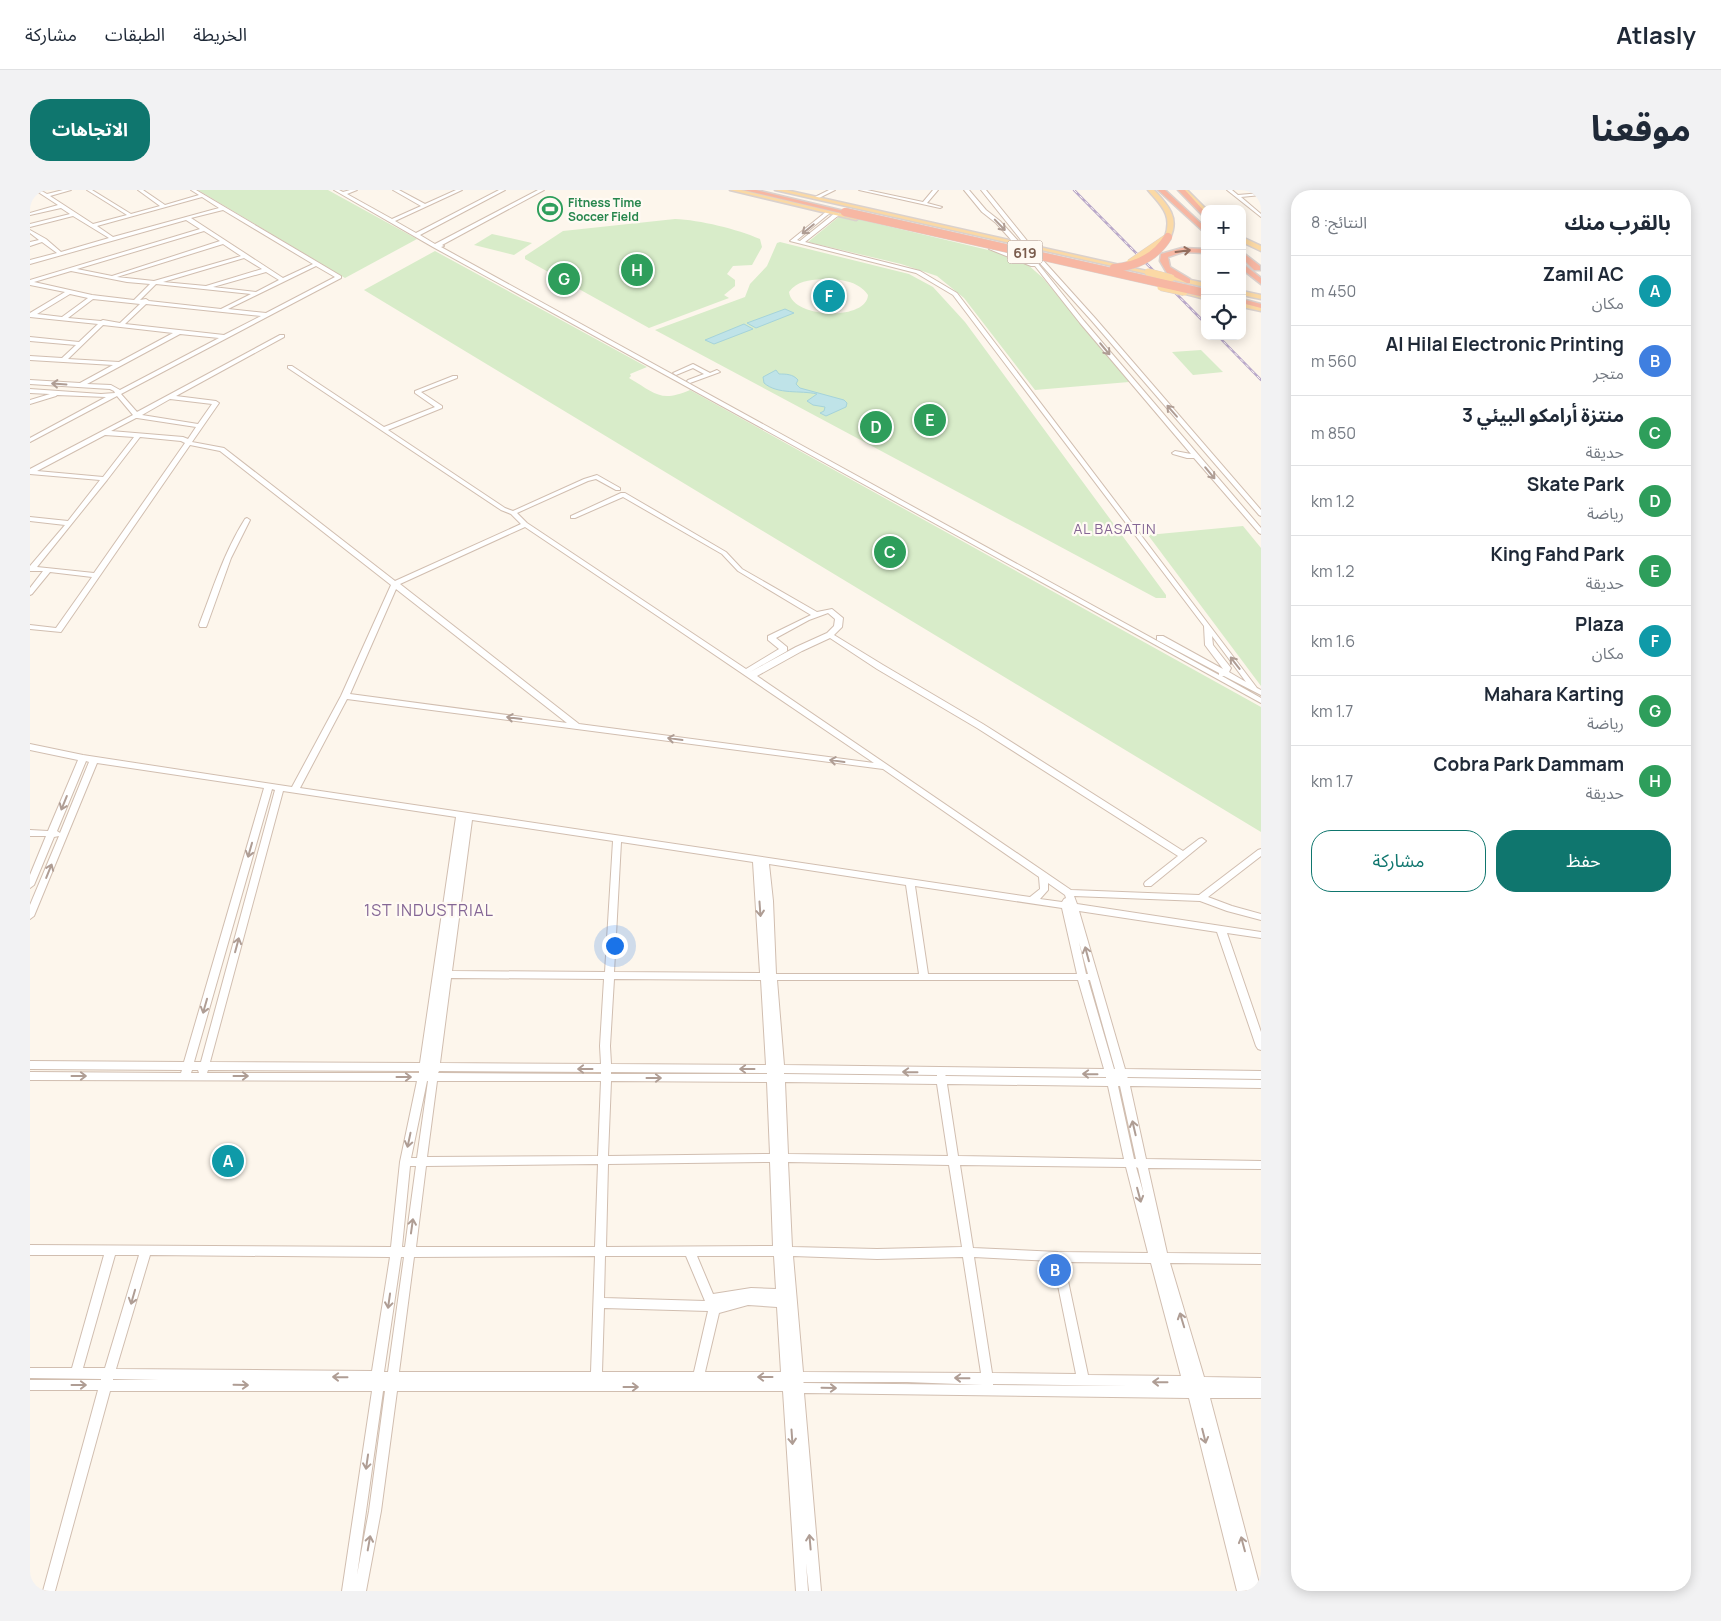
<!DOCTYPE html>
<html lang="ar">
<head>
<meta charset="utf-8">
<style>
  body { margin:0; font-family:Manrope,"Noto Sans Arabic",sans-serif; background:#f2f2f3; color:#1f2937; direction:rtl }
  .controls { position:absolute; right:15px; top:15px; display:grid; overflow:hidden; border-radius:10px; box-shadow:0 2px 12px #0003 }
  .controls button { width:45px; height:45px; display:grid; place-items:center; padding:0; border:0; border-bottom:1px solid #e0e1e3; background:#fff; color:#1f2937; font:25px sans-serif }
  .you { position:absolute; left:584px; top:755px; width:18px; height:18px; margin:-12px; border:4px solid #fff; border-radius:50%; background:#1a73e8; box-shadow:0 0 0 8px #1a73e833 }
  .badge { display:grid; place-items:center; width:32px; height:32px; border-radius:50%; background:#0f766e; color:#fff; font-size:16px; font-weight:700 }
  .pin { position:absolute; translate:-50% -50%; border:2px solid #fff; box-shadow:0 1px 5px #0006 }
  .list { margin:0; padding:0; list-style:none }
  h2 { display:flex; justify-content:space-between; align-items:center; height:65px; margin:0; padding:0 20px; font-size:21px }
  h2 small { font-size:16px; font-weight:400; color:#747a83 }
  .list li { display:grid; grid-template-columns:32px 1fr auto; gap:15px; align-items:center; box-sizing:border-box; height:70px; padding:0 20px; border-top:1px solid #e0e1e3 }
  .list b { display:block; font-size:19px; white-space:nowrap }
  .list p { margin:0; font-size:16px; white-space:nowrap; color:#747a83 }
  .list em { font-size:16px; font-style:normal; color:#747a83 }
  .actions { display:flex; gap:10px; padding:15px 20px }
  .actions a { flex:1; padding:11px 0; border:1px solid #0f766e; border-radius:20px; text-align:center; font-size:18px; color:#0f766e }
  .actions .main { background:#0f766e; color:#fff }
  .icon { flex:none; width:28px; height:28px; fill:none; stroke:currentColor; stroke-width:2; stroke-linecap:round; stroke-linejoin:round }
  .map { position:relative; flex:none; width:1231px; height:1401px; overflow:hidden; direction:ltr; border-radius:20px }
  header { display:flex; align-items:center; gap:30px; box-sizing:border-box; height:70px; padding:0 25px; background:#fff; border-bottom:1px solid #e0e1e3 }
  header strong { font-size:24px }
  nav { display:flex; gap:28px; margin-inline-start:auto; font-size:18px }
  .intro { display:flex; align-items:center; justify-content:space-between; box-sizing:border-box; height:120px; padding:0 30px }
  h1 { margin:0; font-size:35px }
  .button { padding:12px 22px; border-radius:20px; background:#0f766e; color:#fff; font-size:18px; font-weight:700 }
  main { display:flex; gap:30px; padding:0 30px }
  aside { flex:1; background:#fff; border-radius:20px; box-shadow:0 2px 12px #0003 }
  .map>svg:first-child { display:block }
  .green { fill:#d8ecc9; fill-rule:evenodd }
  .water { fill:#bfe3e8; stroke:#a5d3da }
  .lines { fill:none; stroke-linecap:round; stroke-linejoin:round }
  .minor-casing { stroke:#d1beb0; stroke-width:2 }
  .major-casing { stroke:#dad1cd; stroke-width:3 }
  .highway-casing { stroke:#dad1cd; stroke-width:3 }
  .minor { fill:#fff; fill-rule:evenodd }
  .major { fill:#fbd9a5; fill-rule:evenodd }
  .highway { fill:#f7b7a3; fill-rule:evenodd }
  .rail-casing { stroke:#b9a8c9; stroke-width:2.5 }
  .rail { stroke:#fffaf3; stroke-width:1; stroke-dasharray:4; stroke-linecap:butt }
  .major-bridge-casing { stroke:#dad1cd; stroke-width:8; stroke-linecap:butt }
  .highway-bridge-casing { stroke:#dad1cd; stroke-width:9; stroke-linecap:butt }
  .major-bridge { stroke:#fbd9a5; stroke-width:7 }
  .highway-bridge { stroke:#f7b7a3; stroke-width:8 }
  .oneway { stroke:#af9d94 }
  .oneway2 { stroke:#936e5e }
  .labels { text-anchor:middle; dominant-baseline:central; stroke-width:4.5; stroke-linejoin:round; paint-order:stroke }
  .far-leisure-label { font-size:12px; font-weight:bold; fill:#27864d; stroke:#fffaf3; text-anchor:start }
  .shield { fill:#fffaf3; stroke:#a28b7f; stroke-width:1 }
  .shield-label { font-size:14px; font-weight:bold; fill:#7a5c4d }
  .far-neighbourhood-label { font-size:14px; letter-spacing:1px; fill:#846695; stroke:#fffaf3 }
  .neighbourhood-label { font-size:16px; letter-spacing:1px; fill:#846695; stroke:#fffaf3 }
</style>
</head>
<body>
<header>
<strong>Atlasly</strong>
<nav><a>الخريطة</a><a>الطبقات</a><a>مشاركة</a></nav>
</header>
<div class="intro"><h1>موقعنا</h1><a class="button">الاتجاهات</a></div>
<main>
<aside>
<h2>بالقرب منك<small>النتائج: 8</small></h2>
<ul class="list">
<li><span class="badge" style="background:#0f9aa8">A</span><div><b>Zamil AC</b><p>مكان</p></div><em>450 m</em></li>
<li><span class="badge" style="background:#3f7fe0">B</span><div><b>Al Hilal Electronic Printing</b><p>متجر</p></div><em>560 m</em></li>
<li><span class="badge" style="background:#2e9e5b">C</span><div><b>منتزة أرامكو البيئي 3</b><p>حديقة</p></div><em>850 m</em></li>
<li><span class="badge" style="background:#2e9e5b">D</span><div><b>Skate Park</b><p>رياضة</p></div><em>1.2 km</em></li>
<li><span class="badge" style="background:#2e9e5b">E</span><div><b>King Fahd Park</b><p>حديقة</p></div><em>1.2 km</em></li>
<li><span class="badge" style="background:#0f9aa8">F</span><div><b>Plaza</b><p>مكان</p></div><em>1.6 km</em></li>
<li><span class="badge" style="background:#2e9e5b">G</span><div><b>Mahara Karting</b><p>رياضة</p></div><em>1.7 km</em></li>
<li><span class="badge" style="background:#2e9e5b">H</span><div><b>Cobra Park Dammam</b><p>حديقة</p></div><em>1.7 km</em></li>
</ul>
<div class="actions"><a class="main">حفظ</a><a>مشاركة</a></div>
</aside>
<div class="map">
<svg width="1231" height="1401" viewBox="0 0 1231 1401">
  <rect width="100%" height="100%" fill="#fdf6ec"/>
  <g class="green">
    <path d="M168 0H298L387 49 315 88Z"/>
    <path d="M811 25 971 63 997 74 1013 88 1099 192 1005 200 934 108 907 86 871 74 778 52Z"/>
    <path d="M645 29C670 30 707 39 730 49L732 57 722 75 703 76 697 84 705 90V96L694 105 699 108 619 138 495 69V66L533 41Z"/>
    <path d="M462 44 502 53 484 65 444 55Z"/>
    <path d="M750 52 879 84 903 97 935 132 1136 405V408H1126L625 140 715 107 720 94 737 76 747 53ZM792 89C808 89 828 90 838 105 837 131 762 129 759 102 767 91 779 90 792 89Z"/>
    <path d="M405 61 617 177 600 184 601 186 599 188C625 203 630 213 660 200L1231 517V642L334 100Z"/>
    <path d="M1171 160 1193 182 1163 185 1142 162Z"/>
    <path d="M1213 336 1231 358V496L1118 345Z"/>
  </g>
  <g class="water">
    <path d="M755 119 764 123 726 138 717 133Z"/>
    <path d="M714 134 723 139 684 154 675 150Z"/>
    <path d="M746 180 749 184C756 184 763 184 768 190L766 194 770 198 814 210 817 213 816 217 796 226 790 223 794 221 795 217 783 215 777 211 787 204C770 200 748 205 734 193L733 187Z"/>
  </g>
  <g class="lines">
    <defs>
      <g id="minor">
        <path d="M5 0H10L17 4 33 0H41L20 6 63 34 97 25 57 0H62L101 24 130 16 108 0H113L135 15 169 5 161 0H166L311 86V88L91 204 107 222 250 145H254V147L146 206 186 211 189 213 162 252 194 258 365 391 491 334 481 324 471 320 258 178V176H262L354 237 405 217 385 203V201L423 186H427V188L391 202 412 216V218L358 240 475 318 483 321 554 289 567 285 590 298V300H586L566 289 558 291 487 323 497 333 716 479 749 459 738 450V446L781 425 708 381 692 364 593 307 545 328H541V326L591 303H595L696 362 712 379 787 422 802 419 813 428 812 437 804 445 853 475 953 534 1153 661 1169 649 1172 648 1176 651 1121 696H1115L1114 694 1115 692 1148 666 947 538 847 479 800 448 772 461 727 486 1041 700 1169 705 1228 660 1231 659V666L1178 707 1202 716 1231 724V730L1197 721 1170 711 1044 706 1047 714 1231 742V748L1197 743 1231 842V860L1228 859 1226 856 1187 742 1049 721 1095 879 1231 881V889L1097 887 1098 888 1231 890V898L1100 896 1116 969 1231 971V979L1118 978 1137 1063 1231 1064V1074L1140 1073 1174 1187 1231 1188V1208H1180L1231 1401H1207L1159 1208 774 1203 791 1401H779L776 1373 778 1401H766L753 1201H367L351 1321 336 1401H312L342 1201H80L25 1401H13L68 1200H0V1190H71V1189L0 1188V1178H42L74 1065H0V1055L361 1057 370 972 387 891 0 890V882L151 883 152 880 0 879V871L154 872 234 598 67 573 4 726 0 729V715L29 646 24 647 4 695 0 698V685L16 646H0V640L18 641 48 570 0 560V554L53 565 262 597 311 506 361 395 190 261 160 255 31 442 0 439V435L26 438 62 387 20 382 2 404 0 405V398L13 381H0V376L35 335 0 331V327L38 331 70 290 0 284V279L103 225 87 206 0 252V248L76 207 27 205 26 206 0 214V210L20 204 0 203V199L71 204 85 203 84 201 80 199 0 194V190L50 193 83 175 0 170V166L32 168 46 155 0 151V147L49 152 68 134 0 127V123L35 102 0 95V90L170 39 156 30 0 74V70L27 63 12 52 0 56V52L9 50 0 43V40L16 49 31 62 79 48 43 26 0 37V34L40 24 31 18 0 25V23L28 15ZM172 7 189 18 83 47 67 36ZM193 20 283 74 253 88 161 28ZM174 41 190 51 82 86 47 79ZM193 54 211 66 124 91 87 87ZM214 68 232 79 176 96 133 92ZM286 76 305 87 236 123 198 119ZM41 81 97 92 120 94 104 110 62 105 4 92ZM236 82 249 90 226 102 183 97ZM126 94 221 104 191 119 119 111 116 109 110 110ZM40 104 58 108 32 127 7 124ZM63 109 110 114 90 133 73 130 71 131 38 128ZM116 114 231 126 194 145 95 134ZM73 135 143 143 89 172 38 169ZM150 144 189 148 90 200 81 195 57 194ZM140 209 182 214 168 234 112 225ZM106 228H107L166 237 158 249 153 247 81 241ZM75 245 104 247 73 287 7 281ZM110 247 151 251 155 253 64 383 7 377 77 290ZM495 337 632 429 844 573 549 534 370 394ZM366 399 537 533 320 504ZM798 423 805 429 804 436 797 443 766 457 720 482 757 461V457L746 448 779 430ZM317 509 853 579 1009 687 1010 699 1000 707 270 598ZM56 571 59 572 30 643 27 641ZM242 599 245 600 171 872H164ZM253 601 426 627 390 873 180 872ZM442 630 583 651 575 782 422 781ZM591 652 723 672 730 783 584 782ZM739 674 876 695 889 784H746L743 711ZM1018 693 1035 705 1036 708 1034 709 1032 712 1010 709 1018 700ZM885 696 1032 718 1047 784H898ZM1049 752 1058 784H1056ZM421 788 574 789 570 856 571 874 410 873ZM584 789 731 790 736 875 581 874 580 856ZM747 790H1048L1074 879 754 875ZM1058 790H1060L1085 879H1084ZM162 880H168L169 883H161ZM178 880 389 881V883H177ZM409 881 571 882V884L408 883ZM581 882 737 883V884H581ZM754 883 907 885V886L754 884ZM915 885 1076 887V888L916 886ZM398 891 387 968H381L397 891ZM407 891H571L568 966 397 967ZM581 891 737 892 740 964 578 966ZM755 892 907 894 918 966 758 964ZM917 894 1078 896 1094 969 928 966ZM1088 896H1090L1106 969H1104ZM740 972 743 1056 576 1057 578 974ZM758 972 919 975 932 1057 847 1059 762 1057ZM568 974 565 1057H386L396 976ZM930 975 1096 977 1118 1063 1028 1062 943 1058ZM380 976H386L375 1057H372ZM1106 977 1108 978 1114 1005ZM85 1065H109L75 1178H53ZM120 1065 360 1067 342 1181 86 1179ZM565 1066 561 1182H369L384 1067ZM575 1066H656L675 1111 574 1108ZM667 1066H744L746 1099 721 1098 683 1104ZM763 1066 847 1069 933 1067 951 1183 773 1182ZM371 1067H374L358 1182H354ZM944 1067 1023 1071 1046 1184 962 1183ZM1034 1072 1121 1073 1151 1186 1058 1185ZM718 1115 747 1117 751 1182H675L689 1123ZM574 1118 678 1121 664 1182H572ZM83 1189 129 1190H83ZM773 1192H877L953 1195 774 1193ZM963 1194 1099 1196 963 1195ZM353 1201H355L339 1321 327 1385Z"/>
        <path d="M304 0H309L313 2 320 0H327L317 4 362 29 391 16 363 0H369L395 14 426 0H432L365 31 386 43 469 0H475L390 45 405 54 508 0H514L412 55 414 56 411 57 1189 485V483L1127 450V446H1133L1193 479 1175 455 1174 436 923 105 886 83 760 51 797 21 801 22 767 50 770 51 805 23H809V25L775 52 890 81 927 103 1227 498 1231 500V505L1194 486H1192L1231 508V513L403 57ZM1182 446 1216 492 1199 482 1201 478 1183 455Z"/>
        <path d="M799 0H805L787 9 783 8Z"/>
        <path d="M829 0H837L893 12 903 0H908L897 13 912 17 910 18Z"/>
        <path d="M934 0H939L956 20 970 31 1002 66 1054 131 1231 338V344L1229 343 1164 268H1157L1143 264 1142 263 1145 261 1161 264 1050 133 1005 76H1001L959 59V57H963L1001 72 966 33 952 22Z"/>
        <path d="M951 0H956L1011 68 1065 128 1231 320V326L1229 325 1061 130 1007 70Z"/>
        <path d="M1197 0H1202L1208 5 1231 3V5L1211 7 1231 24V27Z"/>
        <path d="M663 174 680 183 687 180 690 182 660 193 657 191 658 190 674 184 663 178 646 185 643 183Z"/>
        <path d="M217 328 220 330 201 368 177 435 176 437H170L169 435C183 399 194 362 215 329Z"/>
      </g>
      <g id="major">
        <path d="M700 0H711L829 28 826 30Z"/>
        <path d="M745 0H756L1121 82 1118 84Z"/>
        <path d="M1118 0H1124C1138 15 1150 28 1140 48L1135 47C1143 24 1131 16 1118 0Z"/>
        <path d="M1150 0H1157L1176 19H1175V23Z"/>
        <path d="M1212 47 1231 56V61L1212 52Z"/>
        <path d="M1141 86 1175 93V97L1139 89V87Z"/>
        <path d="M1154 100 1175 105V109L1152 103V101Z"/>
        <path d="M1212 101 1231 105V109L1212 105Z"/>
        <path d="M1212 113 1231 117V121L1212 117Z"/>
      </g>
      <g id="highway">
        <path d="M714 0H726L818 22 815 24Z"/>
        <path d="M1128 0H1135L1175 37V43Z"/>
        <path d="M1148 0H1155L1175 22V28Z"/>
        <path d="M1152 58 1175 59V63L1153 62 1138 67 1140 77 1160 89V93H1157L1137 83 1130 71 1131 64Z"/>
        <path d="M1212 62 1230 76V80H1224L1212 68Z"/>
        <path d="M1212 73 1231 88V94L1212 79Z"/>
        <path d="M1212 109 1231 114V118L1212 113Z"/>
      </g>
    </defs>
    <use href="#minor" class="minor-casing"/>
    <use href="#major" class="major-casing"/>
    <use href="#highway" class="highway-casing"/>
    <use href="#minor" class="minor"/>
    <use href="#major" class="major"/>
    <use href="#highway" class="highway"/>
    <defs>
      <g id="rail">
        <path d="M1044 0 1175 133"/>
        <path d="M1188 146 1231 190"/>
      </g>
    </defs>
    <use href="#rail" class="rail-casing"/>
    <use href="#rail" class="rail"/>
    <defs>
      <g id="major-bridge">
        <path d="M1100 73 1138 47"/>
        <path d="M1118 82 1141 88"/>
        <path d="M1131 97 1154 102"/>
      </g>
      <g id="highway-bridge">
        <path d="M815 22 1175 103"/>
        <path d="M1084 78C1107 76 1126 67 1138 47"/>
      </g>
    </defs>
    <use href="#major-bridge" class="major-bridge-casing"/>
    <use href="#highway-bridge" class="highway-bridge-casing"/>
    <use href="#major-bridge" class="major-bridge"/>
    <use href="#highway-bridge" class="highway-bridge"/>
  </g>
  <defs><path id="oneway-shaft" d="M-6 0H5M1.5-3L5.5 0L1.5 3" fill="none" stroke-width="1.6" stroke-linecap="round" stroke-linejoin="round" transform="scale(1.25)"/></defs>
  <g class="oneway">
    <use href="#oneway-shaft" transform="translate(970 35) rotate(46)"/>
    <use href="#oneway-shaft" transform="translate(778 39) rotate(141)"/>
    <use href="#oneway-shaft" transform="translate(1075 159) rotate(50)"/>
    <use href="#oneway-shaft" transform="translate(29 194) rotate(-176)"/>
    <use href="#oneway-shaft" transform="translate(1142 221) rotate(-131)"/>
    <use href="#oneway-shaft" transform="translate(1180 283) rotate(50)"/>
    <use href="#oneway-shaft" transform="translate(1205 473) rotate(-128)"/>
    <use href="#oneway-shaft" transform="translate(484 528) rotate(-172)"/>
    <use href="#oneway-shaft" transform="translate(645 549) rotate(-172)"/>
    <use href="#oneway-shaft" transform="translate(807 571) rotate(-172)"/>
    <use href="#oneway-shaft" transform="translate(34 613) rotate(112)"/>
    <use href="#oneway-shaft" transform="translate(220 660) rotate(106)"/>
    <use href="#oneway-shaft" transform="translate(19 681) rotate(-68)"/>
    <use href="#oneway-shaft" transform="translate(730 719) rotate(86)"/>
    <use href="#oneway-shaft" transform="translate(207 755) rotate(-75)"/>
    <use href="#oneway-shaft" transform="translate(1057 764) rotate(-105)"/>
    <use href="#oneway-shaft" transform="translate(175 816) rotate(106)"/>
    <use href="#oneway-shaft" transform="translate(555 879) rotate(-180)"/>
    <use href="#oneway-shaft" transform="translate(717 879) rotate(-180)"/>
    <use href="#oneway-shaft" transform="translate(880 882) rotate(-179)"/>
    <use href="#oneway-shaft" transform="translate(1060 884) rotate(-179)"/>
    <use href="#oneway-shaft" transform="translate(49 886)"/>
    <use href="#oneway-shaft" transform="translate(211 886)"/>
    <use href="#oneway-shaft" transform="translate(374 887)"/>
    <use href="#oneway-shaft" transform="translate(624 888)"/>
    <use href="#oneway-shaft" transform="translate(1104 938) rotate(-103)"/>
    <use href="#oneway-shaft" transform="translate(379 950) rotate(102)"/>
    <use href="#oneway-shaft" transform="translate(1109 1005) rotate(75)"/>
    <use href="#oneway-shaft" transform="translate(382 1036) rotate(-82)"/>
    <use href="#oneway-shaft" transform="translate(103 1107) rotate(106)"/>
    <use href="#oneway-shaft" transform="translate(359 1111) rotate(98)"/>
    <use href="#oneway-shaft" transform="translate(1152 1130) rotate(-107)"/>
    <use href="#oneway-shaft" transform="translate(310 1187) rotate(-179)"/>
    <use href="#oneway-shaft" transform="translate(735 1187) rotate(-180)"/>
    <use href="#oneway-shaft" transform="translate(932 1188) rotate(-179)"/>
    <use href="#oneway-shaft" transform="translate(1130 1192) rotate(-179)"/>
    <use href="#oneway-shaft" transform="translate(49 1195)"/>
    <use href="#oneway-shaft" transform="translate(211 1195) rotate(1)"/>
    <use href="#oneway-shaft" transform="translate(601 1197)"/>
    <use href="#oneway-shaft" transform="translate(799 1198) rotate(1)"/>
    <use href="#oneway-shaft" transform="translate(1174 1246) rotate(76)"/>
    <use href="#oneway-shaft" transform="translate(762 1247) rotate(86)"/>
    <use href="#oneway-shaft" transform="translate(337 1272) rotate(98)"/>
    <use href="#oneway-shaft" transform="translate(780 1352) rotate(-95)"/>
    <use href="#oneway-shaft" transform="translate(339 1353) rotate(-80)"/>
    <use href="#oneway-shaft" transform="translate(1213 1354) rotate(-105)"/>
  </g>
  <use class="oneway2" href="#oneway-shaft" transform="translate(1153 61) rotate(-7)"/>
  <defs>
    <symbol id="stadium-ring" viewBox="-11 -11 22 22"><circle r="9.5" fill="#fffaf3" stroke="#2e9e5b" stroke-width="1.5"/><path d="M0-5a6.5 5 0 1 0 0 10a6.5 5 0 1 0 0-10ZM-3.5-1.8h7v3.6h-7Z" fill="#2e9e5b"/></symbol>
  </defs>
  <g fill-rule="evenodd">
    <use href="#stadium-ring" x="506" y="5" width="28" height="28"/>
  </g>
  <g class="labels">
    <g class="far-leisure-label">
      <text x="538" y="12">Fitness Time<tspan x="538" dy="14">Soccer Field</tspan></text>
    </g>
    <rect class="shield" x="977.5" y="50.5" width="35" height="23" rx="4"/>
    <g class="shield-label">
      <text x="995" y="62">619</text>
    </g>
    <g class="far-neighbourhood-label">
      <text x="1085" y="338">AL BASATIN</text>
    </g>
    <g class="neighbourhood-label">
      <text x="399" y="720">1ST INDUSTRIAL</text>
    </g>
  </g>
</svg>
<div class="controls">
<button>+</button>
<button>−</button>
<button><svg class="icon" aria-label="locate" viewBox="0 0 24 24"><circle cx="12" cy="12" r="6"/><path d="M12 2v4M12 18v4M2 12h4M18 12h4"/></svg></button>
</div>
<div class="you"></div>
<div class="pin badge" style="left:198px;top:971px;background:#0f9aa8">A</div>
<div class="pin badge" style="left:1025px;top:1080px;background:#3f7fe0">B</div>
<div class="pin badge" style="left:860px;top:362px;background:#2e9e5b">C</div>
<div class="pin badge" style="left:846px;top:237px;background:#2e9e5b">D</div>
<div class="pin badge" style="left:900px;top:230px;background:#2e9e5b">E</div>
<div class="pin badge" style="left:799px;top:106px;background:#0f9aa8">F</div>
<div class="pin badge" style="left:534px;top:89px;background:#2e9e5b">G</div>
<div class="pin badge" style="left:607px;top:80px;background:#2e9e5b">H</div>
</div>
</main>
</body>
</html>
